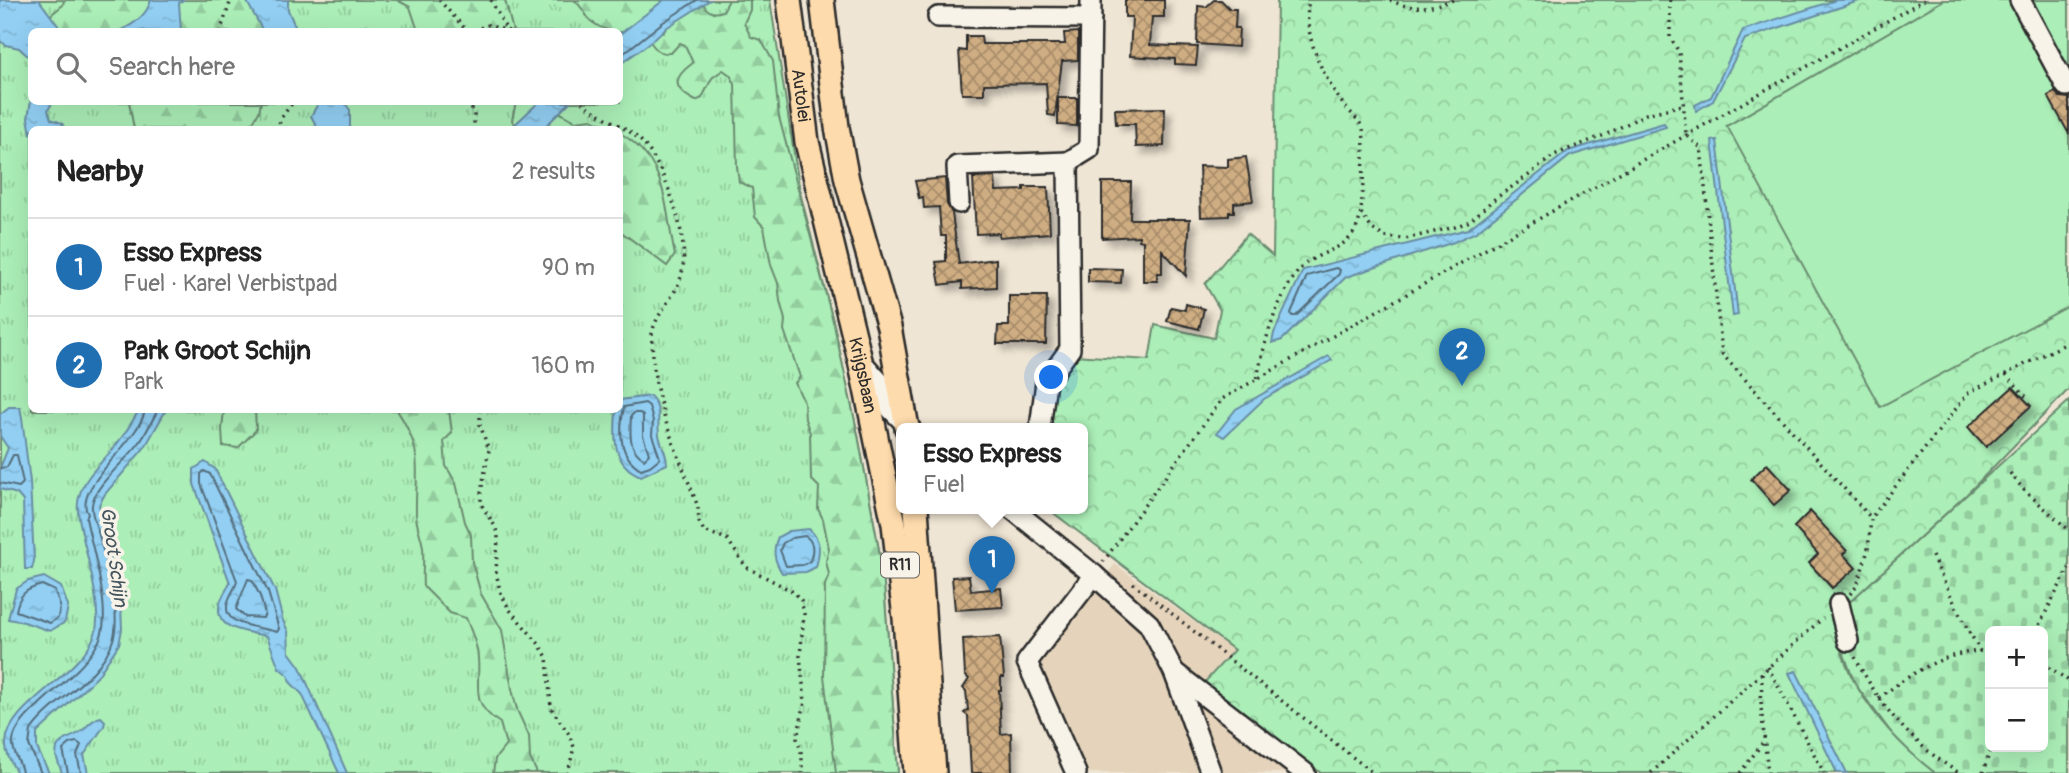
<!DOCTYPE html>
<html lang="en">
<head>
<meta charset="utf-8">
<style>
  body { margin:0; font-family:Pangolin,sans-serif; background:#f2f2f2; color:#222 }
  .controls { position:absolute; right:21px; bottom:21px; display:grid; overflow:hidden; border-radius:10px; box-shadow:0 7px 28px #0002 }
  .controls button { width:63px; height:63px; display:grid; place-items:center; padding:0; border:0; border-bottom:2px solid #e0e0e0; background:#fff; color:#222; font:35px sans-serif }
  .you { position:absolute; left:1052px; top:378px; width:24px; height:24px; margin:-18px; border:5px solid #fff; border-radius:50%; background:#1a73e8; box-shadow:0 0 0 10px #1a73e833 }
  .badge { display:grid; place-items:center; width:46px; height:46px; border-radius:50%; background:#1f6fb2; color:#fff; font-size:23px; font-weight:700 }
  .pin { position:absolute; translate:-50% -58px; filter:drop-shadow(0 2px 4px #0008) }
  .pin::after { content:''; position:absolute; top:37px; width:24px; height:21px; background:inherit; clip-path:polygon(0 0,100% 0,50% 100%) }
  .popup { position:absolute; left:896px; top:423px; width:192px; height:91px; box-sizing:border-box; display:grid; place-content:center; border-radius:10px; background:#fff; filter:drop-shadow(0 2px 5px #0005); font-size:23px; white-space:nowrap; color:#767676 }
  .popup b { font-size:26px; color:#222 }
  .popup::after { content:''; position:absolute; left:50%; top:100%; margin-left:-14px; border:14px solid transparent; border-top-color:#fff }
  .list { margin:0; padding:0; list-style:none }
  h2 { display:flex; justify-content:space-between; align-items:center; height:91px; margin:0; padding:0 28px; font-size:30px }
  h2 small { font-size:23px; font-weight:400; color:#767676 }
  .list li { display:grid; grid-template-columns:46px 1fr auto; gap:21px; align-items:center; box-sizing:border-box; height:98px; padding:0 28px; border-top:2px solid #e0e0e0 }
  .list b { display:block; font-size:26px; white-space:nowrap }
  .list p { margin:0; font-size:23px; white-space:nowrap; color:#767676 }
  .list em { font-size:23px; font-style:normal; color:#767676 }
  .icon { flex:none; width:38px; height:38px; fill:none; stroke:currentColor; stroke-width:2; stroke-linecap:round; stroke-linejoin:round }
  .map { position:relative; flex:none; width:2069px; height:773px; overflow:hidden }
  .search { position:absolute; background:#fff; box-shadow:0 7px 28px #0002; left:28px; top:28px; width:595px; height:77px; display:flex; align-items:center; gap:18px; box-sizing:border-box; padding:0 24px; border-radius:10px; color:#767676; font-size:26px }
  .panel { position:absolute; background:#fff; box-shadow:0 7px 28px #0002; left:28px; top:126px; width:595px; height:287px; border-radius:10px }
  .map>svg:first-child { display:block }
  .built { fill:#e5d4bb }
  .grass { fill:url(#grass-tufts); stroke:#6b8c71; stroke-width:2; fill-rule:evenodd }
  .forest { fill:url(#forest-firs); stroke:#6b8c71; stroke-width:2 }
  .cemetery { fill:url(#cemetery-stones); stroke:#6b8c71; stroke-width:2; fill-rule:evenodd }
  .park { fill:url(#park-crowns); stroke:#6b8c71; stroke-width:2 }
  .pitch { fill:#abeeb7; stroke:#6b8c71; stroke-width:2 }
  .water { fill:url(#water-ripples); stroke:#698da3; stroke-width:2 }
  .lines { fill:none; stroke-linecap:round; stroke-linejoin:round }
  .shore { stroke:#546d7b; stroke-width:2 }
  .building { fill:url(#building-cross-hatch); stroke:#2b2b2b; stroke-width:2; filter:url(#shadow) }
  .minor-casing { stroke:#2b2b2b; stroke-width:24 }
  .major-casing { stroke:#2b2b2b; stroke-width:28 }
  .path { stroke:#2b2b2b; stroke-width:3.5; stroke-dasharray:2 5; stroke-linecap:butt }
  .minor { stroke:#f7f3e8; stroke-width:19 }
  .major { stroke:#fedbac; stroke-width:23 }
  .labels { text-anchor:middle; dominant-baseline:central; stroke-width:7; stroke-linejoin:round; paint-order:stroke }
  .shield { fill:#f7f3e8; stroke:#686764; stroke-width:2 }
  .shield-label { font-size:16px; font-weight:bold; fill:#2b2b2b }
  .street-label { font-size:18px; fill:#2b2b2b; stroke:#f7f3e8 }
  .water-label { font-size:19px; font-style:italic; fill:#45545d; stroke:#f7f3e8 }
</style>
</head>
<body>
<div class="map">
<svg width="2069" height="773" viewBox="0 0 2069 773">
  <defs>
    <pattern id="grass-tufts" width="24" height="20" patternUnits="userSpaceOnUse" patternTransform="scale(1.75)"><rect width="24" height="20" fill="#abeeb7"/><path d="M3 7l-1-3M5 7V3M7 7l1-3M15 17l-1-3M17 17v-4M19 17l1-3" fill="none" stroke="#93cc9e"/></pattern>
    <pattern id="forest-firs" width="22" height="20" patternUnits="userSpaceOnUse" patternTransform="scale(1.75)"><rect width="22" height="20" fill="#abeeb7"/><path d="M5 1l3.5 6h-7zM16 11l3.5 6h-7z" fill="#93cc9e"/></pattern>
    <pattern id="cemetery-stones" width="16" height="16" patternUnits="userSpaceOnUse" patternTransform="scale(1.75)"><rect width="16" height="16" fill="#abeeb7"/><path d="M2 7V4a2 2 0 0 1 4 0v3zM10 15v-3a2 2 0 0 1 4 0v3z" fill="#93cc9e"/></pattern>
    <pattern id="park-crowns" width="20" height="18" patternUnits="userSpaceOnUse" patternTransform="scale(1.75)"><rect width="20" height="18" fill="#abeeb7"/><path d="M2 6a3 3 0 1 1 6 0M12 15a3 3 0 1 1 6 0" fill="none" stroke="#93cc9e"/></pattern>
    <pattern id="water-ripples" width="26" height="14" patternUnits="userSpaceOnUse" patternTransform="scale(1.75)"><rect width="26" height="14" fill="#92cff3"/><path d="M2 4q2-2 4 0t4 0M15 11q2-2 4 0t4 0" fill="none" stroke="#7eb2d0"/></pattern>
    <pattern id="building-cross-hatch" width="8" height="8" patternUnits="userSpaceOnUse" patternTransform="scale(1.75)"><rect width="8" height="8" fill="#cfad82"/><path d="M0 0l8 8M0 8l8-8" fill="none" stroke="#a88d6b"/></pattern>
    <filter id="shadow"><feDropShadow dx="6" dy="6" stdDeviation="3.5" flood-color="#0004"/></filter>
  </defs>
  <rect width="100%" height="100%" fill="#efe5d4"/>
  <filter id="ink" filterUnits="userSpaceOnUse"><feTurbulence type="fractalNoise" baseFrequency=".0143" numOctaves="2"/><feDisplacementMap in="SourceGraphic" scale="14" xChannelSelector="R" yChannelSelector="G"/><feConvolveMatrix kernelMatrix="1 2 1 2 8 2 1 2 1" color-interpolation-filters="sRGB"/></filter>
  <g filter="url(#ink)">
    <path class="built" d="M1115 564 1234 651 1203 685 1321 773H1089L1038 660Z"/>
    <path class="grass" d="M0 0H770L800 192 834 325 858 435 883 572 898 773H0ZM32 32H620V102H32ZM32 130H620V410H32Z"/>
    <g class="forest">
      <path d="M64 0H253L263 22 261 32H47L42 22 63 5Z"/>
      <path d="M397 0H505L513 31H418L410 7Z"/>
      <path d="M574 0H702C706 11 711 15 723 11L729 0H750V10L744 23 751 37 761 40 773 61 779 117 834 325 858 435 883 572 898 773H836L824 676 825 585 829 575 826 561 829 549 823 519 818 509 819 487 811 479 810 433 805 419 804 402 795 383 800 377 784 330 785 320 780 301 778 283 771 265 764 227 755 217 752 188 739 182 737 167 735 84 730 75 723 70 712 78 702 98 696 101C672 89 672 78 693 63L685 45 680 43 671 53C659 54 655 49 649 40L657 32 663 33 669 24C642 30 615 40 592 22 585 16 583 7 574 0Z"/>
      <path d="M129 102H261L259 112 248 130 134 129Z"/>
      <path d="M516 102H549L555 110 575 121 592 119 612 129H517L512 120Z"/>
      <path d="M620 133C669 162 664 207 675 255L667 266 620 231Z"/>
      <path d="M224 410H255L256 430 238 448 223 446 222 429Z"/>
      <path d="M397 410H449L452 433 444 441 446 466 456 483 465 522 471 535 472 562 481 594 502 630 512 689 517 710 529 736 530 758 537 773H493L495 759 506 745 500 723C466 702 483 681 477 650 475 639 470 628 466 618L450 613 423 586C422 574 424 560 423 548 422 537 416 526 416 515 415 468 425 453 397 410Z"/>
    </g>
    <path class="cemetery" d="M2069 401V773H1935L1915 757 1893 735 1855 684 1831 619ZM1990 631H2043V747H1990Z"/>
    <path class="park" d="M1277 0H1944L1727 126 2069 305V389L1967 494 1831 619C1838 641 1845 666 1856 685 1876 719 1904 749 1935 773H1321L1203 684 1234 650 1047 508H1083V428H1046L1057 384 1074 355 1149 360 1155 325 1214 338 1220 310 1205 284 1247 234 1273 256Z"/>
    <path class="pitch" d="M1944 0H2069V306L1880 407 1727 126Z"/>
    <g class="water">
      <path d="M0 0H39L62 31 32 32 31 59 19 48 6 45 0 41Z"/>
      <path d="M151 0H183L179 3 181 31H119C133 25 147 15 151 0Z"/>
      <path d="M246 0H288V10L297 31H263Z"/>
      <path d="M664 0H710L666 28 647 45 620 64V34Z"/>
      <path d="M1836 0H1862L1745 39 1713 101 1696 111 1695 105 1711 97 1743 30Z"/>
      <path d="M31 100 53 102 48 110 51 119 62 123 65 129 32 130 31 134 28 118Z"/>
      <path d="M319 102H344L350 110V129H318L311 116Z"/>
      <path d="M539 102H570L543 129H510Z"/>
      <path d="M1664 123 1666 127 1570 156 1476 232 1454 242 1346 277 1282 340 1272 343 1274 333 1303 270 1468 229 1568 151Z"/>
      <path d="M1717 140 1738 315 1733 316 1712 141Z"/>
      <path d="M1329 356 1332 360 1264 399 1224 437 1217 433 1236 409Z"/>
      <path d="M650 396C662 407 657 421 659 435 661 446 667 453 667 464L641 476C612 465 614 437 616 412L620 410V400Z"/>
      <path d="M9 407H20L22 418 30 482 34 561 32 569H25L23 501 17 494 0 489V468L8 448 0 436V414Z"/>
      <path d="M139 410H166L145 447 105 494 99 505 121 606 122 629 119 644 97 677 37 733V748L49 773H17C12 764 5 753 6 743 7 705 81 675 95 634 103 608 86 555 81 528 79 518 76 507 79 497 84 475 107 459 119 441 127 431 133 420 139 410Z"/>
      <path d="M205 462 215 469 275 590 283 621 288 631 289 652 300 667 347 773H339L302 694 290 682 288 675 279 668 267 636C250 632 212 631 220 603 222 596 227 589 230 583L194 484V469Z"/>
      <path d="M809 529C822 541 820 551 816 567L806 572 782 573C774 560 772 551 778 537L789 531Z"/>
      <path d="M44 577 61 587 68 606 65 622 50 631 24 622 8 619 16 589 28 581Z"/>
      <path d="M1796 671 1847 773H1837L1789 673Z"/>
      <path d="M101 717 105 721 104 726 84 755 88 773H62L56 756 57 747C63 738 69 739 77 734 87 729 90 719 101 717Z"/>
    </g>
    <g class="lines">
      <g class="shore">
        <path d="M620 56 662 23 697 0"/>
        <path d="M1336 268 1340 270 1339 274 1296 316H1292L1291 313 1307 276Z"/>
        <path d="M645 403 649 406 653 421 652 435 660 458 650 466 641 469C618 456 619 430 624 407Z"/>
        <path d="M634 413H640L643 416V435L649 454 644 459C628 449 630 434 631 416Z"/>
        <path d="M0 468 7 467 13 455H17L23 483 19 487 0 483"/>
        <path d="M204 471 210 474 268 592 279 629 277 632C264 627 225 627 227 607 227 598 235 590 237 581L201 484V474Z"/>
        <path d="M805 536C815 542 813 552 810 561L803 565 786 566 780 550 783 543 792 538Z"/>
        <path d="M248 579 252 580 260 596 265 614 263 618 245 617 236 609Z"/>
        <path d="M42 585 55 591 60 606 58 618 50 623 16 611C19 594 26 589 42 585Z"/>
        <path d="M22 773C21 762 12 753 13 742 13 713 88 675 101 636 111 608 92 548 86 518L88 514C71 488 141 440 145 410"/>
        <path d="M41 773 29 745 31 730C54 698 100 680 113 640 122 613 106 562 99 535 96 524 91 515 92 505 94 485 128 459 140 442 147 432 152 420 158 410"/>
        <path d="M68 773 63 750 71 743 77 742 81 745 77 755 81 773"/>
      </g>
    </g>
    <g class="building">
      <path d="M1125 0H1164V17H1152L1150 45 1198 47 1196 65 1175 64V59L1130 56 1132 17H1125Z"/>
      <path d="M1214 0H1221L1230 9H1236L1235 28H1239L1238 47 1197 44 1198 6 1206 7Z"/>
      <path d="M1078 32V60L1062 61 1055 116 1048 115 1046 83 984 84V94H962L959 50 966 51V36H981L982 44H1065L1064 33Z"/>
      <path d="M2055 92 2060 97 2069 98V134L2048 96Z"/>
      <path d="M1058 98H1077V126L1058 125Z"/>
      <path d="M1165 108 1164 146 1136 147 1135 124H1116L1115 109Z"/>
      <path d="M1246 157 1253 201 1234 203V212H1229V216L1201 217 1199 166 1228 167V159Z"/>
      <path d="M995 177 996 191 1024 190V187H1048L1050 233 999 237V233L976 234 973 178Z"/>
      <path d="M945 178 947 204 952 213 959 264 996 259V287L962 289V282L940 285 936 262 946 261V236H941L939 207 924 208 923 197 919 198 915 181Z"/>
      <path d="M1102 182H1131L1130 219H1190L1186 276 1162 250V273H1157V281H1143V241L1139 240V236L1102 238Z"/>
      <path d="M1088 268 1122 269 1121 283 1088 282Z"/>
      <path d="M1009 296H1047L1046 344H997L998 326H1009Z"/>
      <path d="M1186 304 1204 309 1199 329 1167 321 1171 307 1185 310Z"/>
      <path d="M2013 387 2031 406 1986 447 1968 427Z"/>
      <path d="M1767 464 1791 490 1774 505 1751 479Z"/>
      <path d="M1810 511 1847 551 1843 554 1856 568 1832 588 1809 563 1818 554 1794 527Z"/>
      <path d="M969 576 971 591 1001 588 1003 607 955 610 952 577Z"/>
      <path d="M1000 637 1004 677H1001V690H999L1001 734 1011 733 1012 773H971L968 716 964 713 968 710 966 691 963 688 969 679 965 675 963 639Z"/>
    </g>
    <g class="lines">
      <defs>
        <g id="minor">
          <path d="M2020 0 2066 86"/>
          <path d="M938 17 1091 18"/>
          <path d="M959 203 957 166 1068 162"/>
          <path d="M860 360 882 385 891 409 910 428"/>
          <path d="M1040 428 1046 382 1070 349 1068 162 1089 149 1091 0"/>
          <path d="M1011 508 1094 575 1149 624 1174 672 1211 773"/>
          <path d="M1839 604 1848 641"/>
          <path d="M1174 672 1305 773"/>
          <path d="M1076 773 1027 662 1094 575"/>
        </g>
        <g id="major">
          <path id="s1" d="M789 0 807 142 860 360 894 524 905 618 916 773"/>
          <path d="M822 0 837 127 847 180 889 327 907 428"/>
          <path d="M916 508 934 773"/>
        </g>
      </defs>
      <use href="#minor" class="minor-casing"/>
      <use href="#major" class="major-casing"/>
      <g class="path">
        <path d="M439 0 468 32 488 25 512 32"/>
        <path d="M491 0 506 29"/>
        <path d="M1390 0C1412 11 1430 8 1453 0"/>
        <path d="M1670 0V37L1679 52 1686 135 1701 148 1722 354 1871 518"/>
        <path d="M220 32 231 0"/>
        <path d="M468 102 474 113V130"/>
        <path d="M582 102C599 117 622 124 639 139 664 162 688 234 683 267 680 295 656 310 652 334 651 341 653 349 653 355 655 409 680 457 698 507L699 522 704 531 727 539 746 567 792 591 801 600 804 614 800 656 805 702 797 738 802 756V773"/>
        <path d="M277 130 281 118 293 102"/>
        <path d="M1361 213 1372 229 1385 237 1405 239 1455 227 1470 221 1493 200 1529 175 1554 155 1607 134 1646 114 1683 105"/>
        <path d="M2006 374 2029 400"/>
        <path d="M1257 378C1265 341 1274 305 1296 274 1316 245 1356 257 1361 210 1363 198 1365 138 1363 129 1358 117 1347 111 1340 100 1322 74 1302 32 1309 0"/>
        <path d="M480 410V425L489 450 481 492V504L496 528 498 538 496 572 500 591 509 609 539 644 547 657 551 708 569 734 574 747 568 773"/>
        <path d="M2010 473 2024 490 2069 530"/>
        <path d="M1932 556 1960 615 1980 651"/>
        <path d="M1103 562 1222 399 1924 0"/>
        <path d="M1133 583 1373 773"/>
        <path d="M1850 594 1857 586 1868 550 1871 518 1968 393 2069 342"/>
        <path d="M2036 631 2069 568"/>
        <path d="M1855 657C1881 708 1910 742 1959 773"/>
        <path d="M2043 663 2069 681"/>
        <path d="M1768 667 1824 773"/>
        <path d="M1762 674 1761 707 1768 773"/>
        <path d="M1879 698C1913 672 1946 650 1990 651"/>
        <path d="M1651 773 1823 618"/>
        <path d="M1740 773 1764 741"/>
        <path d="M1983 773 1991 747"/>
      </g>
      <use href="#minor" class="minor"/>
      <use href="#major" class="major"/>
    </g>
  </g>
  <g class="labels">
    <rect class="shield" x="881" y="552.5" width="38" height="25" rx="5"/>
    <g class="shield-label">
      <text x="900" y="565">R11</text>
    </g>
    <g class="street-label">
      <text stroke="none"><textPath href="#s1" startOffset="96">Autolei</textPath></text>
      <text stroke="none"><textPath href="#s1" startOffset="383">Krijgsbaan</textPath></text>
    </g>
    <g class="water-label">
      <text transform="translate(114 557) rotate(82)">Groot Schijn</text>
    </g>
  </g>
</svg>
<div class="controls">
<button>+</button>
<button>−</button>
</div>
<div class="you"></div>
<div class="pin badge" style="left:992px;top:594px">1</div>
<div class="popup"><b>Esso Express</b>Fuel</div>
<div class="pin badge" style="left:1462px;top:386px">2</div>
<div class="search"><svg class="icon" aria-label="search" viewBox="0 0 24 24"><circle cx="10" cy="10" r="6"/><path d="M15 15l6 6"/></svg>Search here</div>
<section class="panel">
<h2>Nearby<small>2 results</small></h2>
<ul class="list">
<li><span class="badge">1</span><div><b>Esso Express</b><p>Fuel · Karel Verbistpad</p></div><em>90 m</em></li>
<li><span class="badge">2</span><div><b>Park Groot Schijn</b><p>Park</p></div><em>160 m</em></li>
</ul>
</section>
</div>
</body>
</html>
